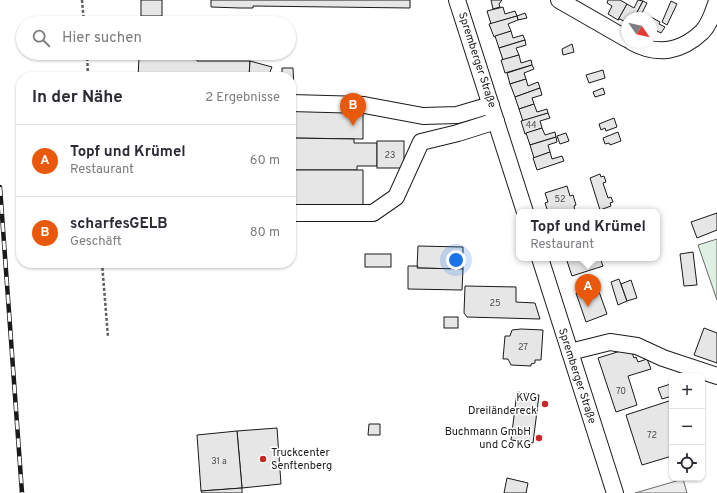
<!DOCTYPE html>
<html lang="de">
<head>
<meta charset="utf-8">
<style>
  body { margin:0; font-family:Overpass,sans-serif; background:#f7f7f7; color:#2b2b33 }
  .controls { position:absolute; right:12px; bottom:12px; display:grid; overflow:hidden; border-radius:8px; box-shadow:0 1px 3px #0004 }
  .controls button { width:36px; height:36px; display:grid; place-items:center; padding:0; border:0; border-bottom:1px solid #e1e1e2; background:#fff; color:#2b2b33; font:20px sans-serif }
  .compass { position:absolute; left:621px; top:12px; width:36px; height:36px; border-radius:50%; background:#fff; box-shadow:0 1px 3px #0004; rotate:124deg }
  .you { position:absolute; left:456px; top:260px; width:14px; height:14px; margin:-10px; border:3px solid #fff; border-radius:50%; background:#1a73e8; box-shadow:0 0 0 6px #1a73e833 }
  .badge { display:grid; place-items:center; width:26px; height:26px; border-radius:50%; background:#ea580c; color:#fff; font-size:13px; font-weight:700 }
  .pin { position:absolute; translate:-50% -33px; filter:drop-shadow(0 1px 2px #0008) }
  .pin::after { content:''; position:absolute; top:21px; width:14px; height:12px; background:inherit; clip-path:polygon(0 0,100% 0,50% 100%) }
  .popup { position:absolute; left:516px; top:209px; width:144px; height:52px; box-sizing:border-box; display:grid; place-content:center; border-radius:8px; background:#fff; filter:drop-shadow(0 1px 3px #0005); font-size:13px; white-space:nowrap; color:#7c7c81 }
  .popup b { font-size:15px; color:#2b2b33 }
  .popup::after { content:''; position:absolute; left:50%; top:100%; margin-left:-8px; border:8px solid transparent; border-top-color:#fff }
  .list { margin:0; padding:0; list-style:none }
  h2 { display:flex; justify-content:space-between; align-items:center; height:52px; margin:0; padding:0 16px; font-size:17px }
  h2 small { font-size:13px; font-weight:400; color:#7c7c81 }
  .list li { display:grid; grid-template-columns:26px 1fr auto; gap:12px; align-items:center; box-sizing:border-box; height:72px; padding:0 16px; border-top:1px solid #e1e1e2 }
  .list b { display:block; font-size:15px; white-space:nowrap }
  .list p { margin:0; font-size:13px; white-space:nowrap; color:#7c7c81 }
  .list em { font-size:13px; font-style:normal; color:#7c7c81 }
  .icon { flex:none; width:22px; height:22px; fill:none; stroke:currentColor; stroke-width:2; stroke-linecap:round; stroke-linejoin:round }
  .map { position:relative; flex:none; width:717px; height:493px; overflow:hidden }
  .search { position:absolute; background:#fff; box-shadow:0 1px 3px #0004; left:16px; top:16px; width:280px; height:44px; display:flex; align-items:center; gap:10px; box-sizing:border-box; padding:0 14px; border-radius:22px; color:#7c7c81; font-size:15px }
  .panel { position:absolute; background:#fff; box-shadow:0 1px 3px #0004; left:16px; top:72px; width:280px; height:196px; border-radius:16px }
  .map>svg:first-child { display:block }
  .green { fill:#e0efe3; stroke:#6a6a6a }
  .parking { fill:#ededed; stroke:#6a6a6a }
  .building { fill:#e6e6e6; stroke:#1a1a1a }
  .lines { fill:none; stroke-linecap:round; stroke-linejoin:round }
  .minor-casing { stroke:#1a1a1a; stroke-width:18 }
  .path { stroke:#5f5f5f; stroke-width:2.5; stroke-dasharray:3 2; stroke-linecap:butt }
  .minor { stroke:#fff; stroke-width:16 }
  .rail-casing { stroke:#1a1a1a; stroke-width:4.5 }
  .rail { stroke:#fff; stroke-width:3; stroke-dasharray:9; stroke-linecap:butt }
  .poi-dot { fill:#c62828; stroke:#fff; stroke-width:1.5 }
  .labels { text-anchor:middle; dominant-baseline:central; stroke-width:3; stroke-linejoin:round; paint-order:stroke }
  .number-label { font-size:9px; fill:#4d4d4d }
  .street-label { font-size:11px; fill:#1a1a1a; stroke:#fff }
  .poi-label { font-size:11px; fill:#1a1a1a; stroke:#fff; text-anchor:end }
</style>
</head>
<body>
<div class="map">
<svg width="717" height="493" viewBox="0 0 717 493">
  <rect width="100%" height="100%" fill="#fff"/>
  <path class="green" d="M717 239V300L698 245Z"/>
  <path class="parking" d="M683 479 687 493H635Z"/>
  <g class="building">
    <rect x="141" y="0" width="21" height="16"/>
    <path d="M211 0H410V8L253 6V8H240L211 7Z"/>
    <path d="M491 0H502L499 4 500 7 493 9Z"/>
    <path d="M608 0H620L627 4 618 20 608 14 612 6 607 3Z"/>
    <path d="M638 0 643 1 634 18H627V23L620 19 618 20 627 4 634 8Z"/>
    <path d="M643 1 647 3 642 13 649 16 648 18H634Z"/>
    <path d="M671 1 677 4 667 25 662 22Z"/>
    <path d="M503 7 505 14 515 11 517 16 491 24 487 11Z"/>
    <path d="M525 13 527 18 518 20 517 16Z"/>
    <path d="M517 16 518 20 508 24 511 31 494 37 489 24Z"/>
    <path d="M649 16 660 22 659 24 665 27 661 33 655 30 651 38V18H648Z"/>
    <path d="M511 31 513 38 523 35 525 40 499 48 495 36Z"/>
    <path d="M525 40 526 45 516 48 519 55 503 60 499 48Z"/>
    <path d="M572 44 574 52 563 55 562 49Z"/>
    <path d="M519 55 521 63 531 60 532 65 505 73 501 60Z"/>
    <path d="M139 58 197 59V61H250L249 77H138Z"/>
    <path d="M250 61 272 67 268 77H249Z"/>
    <path d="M532 65 534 69 524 73 526 79 510 84 507 73Z"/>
    <path d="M282 68H293L294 90H291V77H282Z"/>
    <path d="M603 70 605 78 589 83 586 75Z"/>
    <path d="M526 79 528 86 538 82 540 88 515 97 510 84Z"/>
    <path d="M540 88 542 95 532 98 534 104 519 109 515 97Z"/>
    <path d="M603 88 605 94 595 97 593 92Z"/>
    <path d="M534 104 537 112 547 109 548 113 523 121 519 109Z"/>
    <path d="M291 111H363V139L291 138Z"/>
    <path d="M548 113 550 118 540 121 542 128 525 134 521 121Z"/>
    <path d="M614 118 617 127 606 131 605 128 601 130 599 124Z"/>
    <path d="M542 128 545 135 555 132 556 137 530 145 526 133Z"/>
    <path d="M618 132 621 141 610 145 609 143 605 144 603 138Z"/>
    <path d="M566 133 569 141 560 144 557 136Z"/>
    <path d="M556 137 557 142 548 145 550 152 534 158 530 145Z"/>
    <path d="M291 138 354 139V143H377V166H357V170H291Z"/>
    <rect x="377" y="141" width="27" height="27"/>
    <path d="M550 152 552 159 562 156 564 161 537 170 533 158Z"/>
    <path d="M291 170H363V207L291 206Z"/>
    <path d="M600 174 601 177 604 176 606 182 603 183 608 198 611 197 613 202 610 203 611 206 600 210 590 178Z"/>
    <path d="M567 186 570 196 573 195 576 205 574 206 575 212H548L545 203 548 202 545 193Z"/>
    <path d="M717 213V230L697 238 691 222Z"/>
    <path d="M418 246 463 247V269L417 268Z"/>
    <path d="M693 252 697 285 684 286 680 254Z"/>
    <rect x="365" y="254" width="26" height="13"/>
    <path d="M566 258H600L603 266 572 276Z"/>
    <path d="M408 266H418L417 268 463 269 462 290 408 289Z"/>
    <path d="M619 279 627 301 618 305 611 282Z"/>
    <path d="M631 280 637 298 627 301 621 284Z"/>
    <path d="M465 286 516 287V302L535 303 540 319 467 317 464 313Z"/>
    <path d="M597 286 607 314 586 322 576 293Z"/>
    <rect x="444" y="317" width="14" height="11"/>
    <path d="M704 328 717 333V363L694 355Z"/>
    <path d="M521 329 543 330 541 360H535V363L531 364V366L511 365 508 359H503L505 336H510L512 330Z"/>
    <path d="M627 349 631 350 634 358 636 357 638 362 647 359 651 369 628 376 637 405 616 412 598 358Z"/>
    <path d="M671 384 672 396 662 399 658 388Z"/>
    <path d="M517 392 539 395 533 443 511 440Z"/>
    <path d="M672 400V456L642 465 626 415Z"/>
    <path d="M369 424H380V435H368Z"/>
    <path d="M277 428 281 484 242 488 237 431Z"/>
    <path d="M237 431 242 488 201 491 197 435Z"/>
    <path d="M507 478 528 483 526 493H504Z"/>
    <path d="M242 488V493H202L201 491Z"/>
  </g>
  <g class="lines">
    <defs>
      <g id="minor">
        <path d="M457 0 525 212"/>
        <path d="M559 0 627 39"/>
        <path d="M632 42C657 56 681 52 702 32 710 24 713 12 717 1"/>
        <path d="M291 103 364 105 423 116 457 115 491 105"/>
        <path d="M291 213H373L396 197 421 142 458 133 496 121"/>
        <path d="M540 258 615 493"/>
        <path d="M570 352 610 342 637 346 663 358 717 376"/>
      </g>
    </defs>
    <use href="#minor" class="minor-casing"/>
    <g class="path">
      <path d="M82 0 84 23"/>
      <path d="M87 53 88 77"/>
      <path d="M102 263 108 337"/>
    </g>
    <use href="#minor" class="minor"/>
    <defs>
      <path id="rail" d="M0 187 22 493"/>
    </defs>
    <use href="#rail" class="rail-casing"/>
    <use href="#rail" class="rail"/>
  </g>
  <g class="poi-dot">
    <circle cx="545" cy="404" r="4"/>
    <circle cx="539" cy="438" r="4"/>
    <circle cx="263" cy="459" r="4"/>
  </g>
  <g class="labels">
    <g class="number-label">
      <text x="531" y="125">44</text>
      <text x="390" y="155">23</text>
      <text x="560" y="199">52</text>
      <text x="495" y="303">25</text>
      <text x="523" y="347">27</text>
      <text x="621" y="391">70</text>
      <text x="652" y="435">72</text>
      <text x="219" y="461">31 a</text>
    </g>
    <g class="street-label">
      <text transform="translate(477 60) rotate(72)">Spremberger Straße</text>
      <text transform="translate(577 376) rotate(72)">Spremberger Straße</text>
    </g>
    <g class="poi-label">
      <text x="537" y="398">KVG<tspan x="537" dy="13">Dreiländereck</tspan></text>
      <text x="531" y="432">Buchmann GmbH<tspan x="531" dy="13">und Co KG</tspan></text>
      <text x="271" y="453" text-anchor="start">Truckcenter<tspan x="271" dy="13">Senftenberg</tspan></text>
    </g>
  </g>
</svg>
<div class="controls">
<button>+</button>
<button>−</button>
<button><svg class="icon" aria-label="locate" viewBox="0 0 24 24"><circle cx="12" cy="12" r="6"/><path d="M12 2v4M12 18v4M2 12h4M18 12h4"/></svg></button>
</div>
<svg class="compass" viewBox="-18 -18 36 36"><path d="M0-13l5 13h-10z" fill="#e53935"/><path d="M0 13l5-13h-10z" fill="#7c7c81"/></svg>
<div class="you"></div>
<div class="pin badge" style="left:588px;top:307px">A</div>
<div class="popup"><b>Topf und Krümel</b>Restaurant</div>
<div class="pin badge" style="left:353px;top:126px">B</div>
<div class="search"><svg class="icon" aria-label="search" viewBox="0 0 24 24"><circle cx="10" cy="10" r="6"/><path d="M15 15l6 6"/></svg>Hier suchen</div>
<section class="panel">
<h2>In der Nähe<small>2 Ergebnisse</small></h2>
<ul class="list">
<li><span class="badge">A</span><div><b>Topf und Krümel</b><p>Restaurant</p></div><em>60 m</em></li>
<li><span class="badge">B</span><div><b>scharfesGELB</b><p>Geschäft</p></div><em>80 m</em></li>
</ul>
</section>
</div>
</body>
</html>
